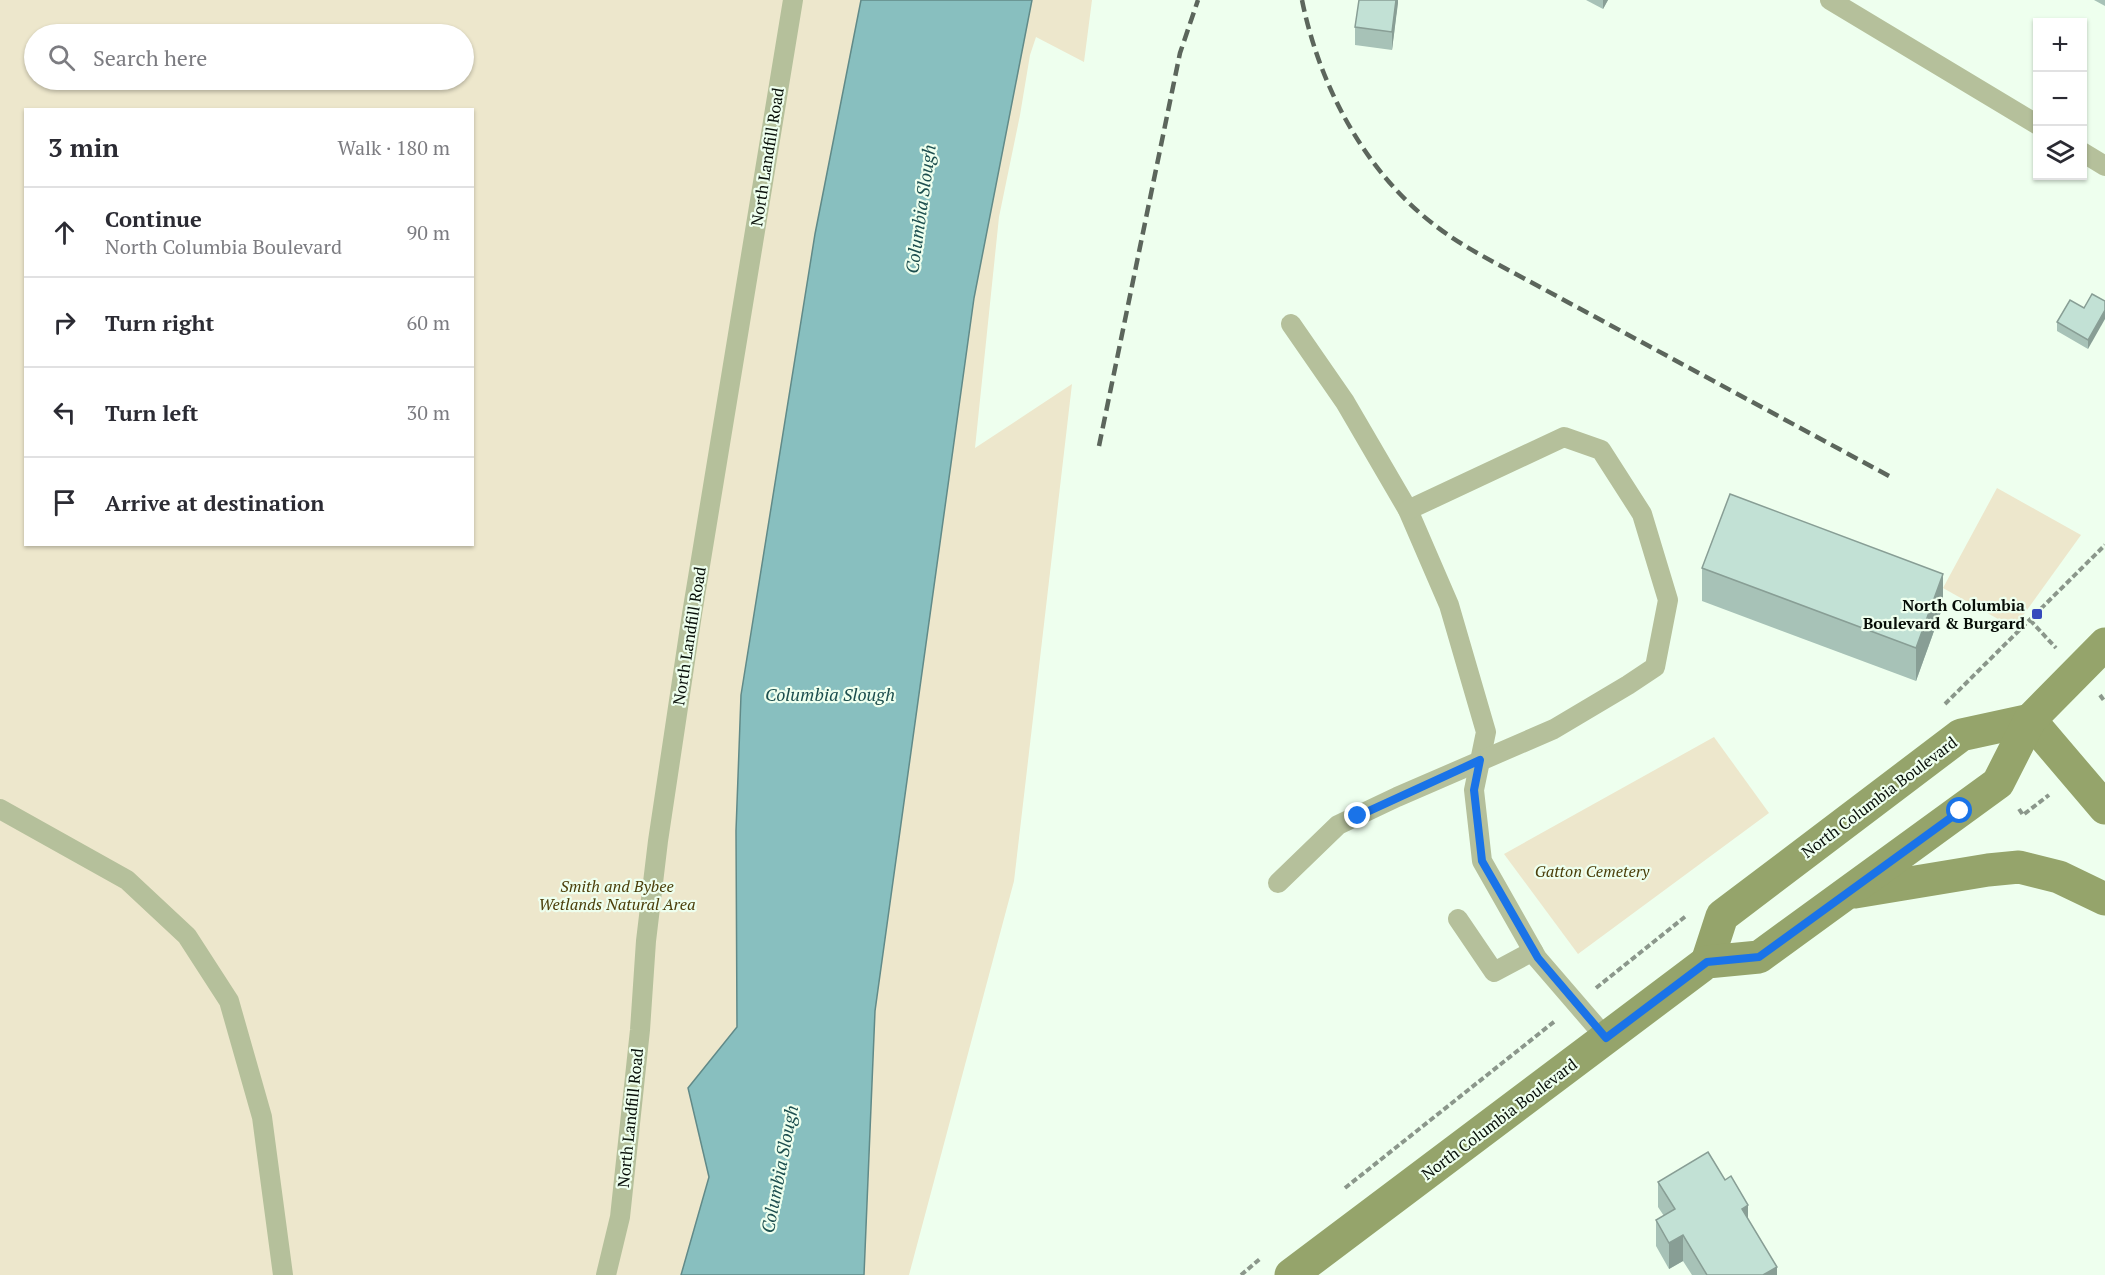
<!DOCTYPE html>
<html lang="en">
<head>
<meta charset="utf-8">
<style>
  body { margin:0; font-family:"PT Serif",serif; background:#f7f7f7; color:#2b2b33 }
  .controls { position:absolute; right:18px; top:18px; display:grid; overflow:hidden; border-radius:0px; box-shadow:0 2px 4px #0004 }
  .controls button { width:54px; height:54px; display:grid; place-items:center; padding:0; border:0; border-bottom:2px solid #e1e1e2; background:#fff; color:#2b2b33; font:30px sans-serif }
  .stop { position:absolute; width:18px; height:18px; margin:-14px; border:4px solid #1a73e8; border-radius:50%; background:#fff }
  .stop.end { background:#1a73e8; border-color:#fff; box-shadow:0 2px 6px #0008 }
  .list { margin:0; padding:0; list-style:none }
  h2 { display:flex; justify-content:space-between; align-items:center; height:78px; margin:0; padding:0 24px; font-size:26px }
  h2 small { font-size:20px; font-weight:400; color:#7c7c81 }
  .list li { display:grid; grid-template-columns:39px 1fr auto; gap:18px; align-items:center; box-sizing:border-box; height:90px; padding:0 24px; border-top:2px solid #e1e1e2 }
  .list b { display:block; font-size:22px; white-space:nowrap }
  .list p { margin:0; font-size:20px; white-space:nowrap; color:#7c7c81 }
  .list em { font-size:20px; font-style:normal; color:#7c7c81 }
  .icon { flex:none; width:33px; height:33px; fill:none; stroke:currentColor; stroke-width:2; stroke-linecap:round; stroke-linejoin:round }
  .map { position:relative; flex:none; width:2105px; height:1275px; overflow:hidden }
  .search { position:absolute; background:#fff; box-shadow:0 2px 4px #0004; left:24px; top:24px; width:450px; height:66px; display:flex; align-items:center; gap:15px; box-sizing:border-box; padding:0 21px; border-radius:33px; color:#7c7c81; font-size:22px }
  .panel { position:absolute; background:#fff; box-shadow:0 2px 4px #0004; left:24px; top:108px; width:450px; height:438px; border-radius:0px }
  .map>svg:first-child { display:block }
  .green { fill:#ede7cc; fill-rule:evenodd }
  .water { fill:#88bfbf; stroke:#618a88; stroke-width:1.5 }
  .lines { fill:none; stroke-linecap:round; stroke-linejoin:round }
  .path { stroke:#8b978b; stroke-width:4; stroke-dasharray:6 3; stroke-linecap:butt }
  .lane { stroke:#b5c09b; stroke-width:20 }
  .secondary { stroke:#95a46b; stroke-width:33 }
  .rail { stroke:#5c665c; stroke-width:4.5; stroke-dasharray:12 6; stroke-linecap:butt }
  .wall { fill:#a7c2b7 }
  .shaded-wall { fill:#889e95 }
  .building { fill:#c2e1d5; stroke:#889e95; stroke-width:1.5 }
  .route { stroke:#1a73e8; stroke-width:8 }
  .poi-dot { fill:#364abc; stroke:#efe; stroke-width:2 }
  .labels { text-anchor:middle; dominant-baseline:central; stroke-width:4.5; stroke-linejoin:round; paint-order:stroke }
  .street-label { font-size:16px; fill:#070e08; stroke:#efe }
  .poi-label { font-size:16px; font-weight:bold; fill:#070e08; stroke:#efe; text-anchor:end }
  .park-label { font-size:16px; font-style:italic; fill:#4a3e09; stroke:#efe }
  .water-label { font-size:18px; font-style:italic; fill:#1c4e4e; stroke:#efe }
</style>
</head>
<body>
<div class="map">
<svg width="2105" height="1275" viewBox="0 0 2105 1275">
  <rect width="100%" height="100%" fill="#efe"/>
  <g class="green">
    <path d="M0 0H1092L1084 62 1036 37 1030 55 1020 115 999 217 975 448 1072 384 1014 881 909 1275H0ZM34 34H464V80H34ZM26 110H472V544H26Z"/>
    <path d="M1997 488 2081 535 2014 628 1943 588Z"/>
    <path d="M1714 737 1769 813 1578 954 1504 854Z"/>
  </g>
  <path class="water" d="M861 0H1032L974 298 875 1011 864 1275H681L709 1177 688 1088 737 1027 736 831 741 695 815 234Z"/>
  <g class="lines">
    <g class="path">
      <path d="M2030 620 2056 648"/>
      <path d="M2100 695 2105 702"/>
      <path d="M1945 704 2105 545"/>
      <path d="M2019 809 2023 815 2049 795"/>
      <path d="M1596 988 1686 916"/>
      <path d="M1345 1188 1555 1021"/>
      <path d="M1241 1275 1261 1258"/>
    </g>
    <g class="lane">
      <path d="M1830 0 2038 125"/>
      <path d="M2082 152 2105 166"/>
      <path d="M1291 324 1345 402 1408 510 1449 605 1486 732 1474 790 1482 861 1537 958 1606 1038"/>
      <path d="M0 809 127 880 187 936 229 1001 262 1117 283 1275"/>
      <path d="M1278 883 1338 825 1397 797 1554 729 1628 685 1655 667 1668 600 1642 514 1601 450 1564 437 1408 510"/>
      <path d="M1458 919 1494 972 1533 951"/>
      <path d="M606 1275 620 1217 640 1030 646 941 658 841 692 614 793 0"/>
    </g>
    <g class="secondary">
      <path d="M2030 720 2105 808"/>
      <path d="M1855 892 1988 870 2019 867 2059 877 2105 899"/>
      <path d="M1707 962 1722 916 1961 735 2030 720"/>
      <path d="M1291 1275 1707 962 1759 957 1998 783 2030 720 2105 644"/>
    </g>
    <g class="rail">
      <path d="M1302 0C1319 84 1363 169 1432 223 1457 243 1486 258 1514 273L1889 476"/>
      <path d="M1099 446 1180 53 1198 0"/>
    </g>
  </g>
  <g class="wall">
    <path d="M1398 0 1392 50 1355 45V27Z"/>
    <path d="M1586 0H1608L1603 9Z"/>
    <path d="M2094 0H2105V6Z"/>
    <path d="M2092 294 2088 349 2057 331V322L2084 308Z"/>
    <path d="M1702 568 1943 606 1916 681 1702 601Z"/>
    <path d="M1658 1182 1748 1220 1777 1275H1692L1683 1261 1669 1269 1656 1246V1220L1664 1216 1658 1207Z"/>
  </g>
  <g class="shaded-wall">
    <path d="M1396 0H1398V3L1392 50V32Z"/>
    <path d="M1603 0H1608L1603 9Z"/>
    <path d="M2105 310V319L2088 349V340Z"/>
    <path d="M1943 574V606L1916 681V648Z"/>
    <path d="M1748 1205V1230L1742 1209Z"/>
    <path d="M1683 1235V1261L1669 1269V1243Z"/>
    <path d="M1777 1267V1275H1763Z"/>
  </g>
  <g class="building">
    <path d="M1359 0H1396L1392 32 1355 27Z"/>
    <path d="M2092 294 2105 301V310L2088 340 2057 322 2070 300 2084 308Z"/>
    <path d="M1730 494 1943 574 1916 648 1702 568Z"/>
    <path d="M1708 1152 1725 1180 1731 1176 1748 1205 1742 1209 1777 1267 1763 1275H1707L1683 1235 1669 1243 1656 1220 1675 1209 1658 1182Z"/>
  </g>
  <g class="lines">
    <path class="route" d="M1358 816 1480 760 1474 790 1482 861 1538 958 1606 1038 1707 962 1759 957 1960 811"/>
  </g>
  <rect class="poi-dot" x="2031" y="608" width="12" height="12" rx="3"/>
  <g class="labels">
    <g class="street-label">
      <text transform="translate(767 157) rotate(-81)">North Landfill Road</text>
      <text transform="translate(689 636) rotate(-81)">North Landfill Road</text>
      <text transform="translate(1879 797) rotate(-37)">North Columbia Boulevard</text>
      <text transform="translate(630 1118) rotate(-84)">North Landfill Road</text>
      <text transform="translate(1499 1119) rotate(-37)">North Columbia Boulevard</text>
    </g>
    <g class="poi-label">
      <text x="2025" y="605">North Columbia<tspan x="2025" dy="18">Boulevard &amp; Burgard</tspan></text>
    </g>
    <g class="park-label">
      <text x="1592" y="871">Gatton Cemetery</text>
      <text x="617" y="886">Smith and Bybee<tspan x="617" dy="18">Wetlands Natural Area</tspan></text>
    </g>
    <g class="water-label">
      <text transform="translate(920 209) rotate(-82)">Columbia Slough</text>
      <text x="830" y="694">Columbia Slough</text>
      <text transform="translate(779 1169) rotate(-79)">Columbia Slough</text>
    </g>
  </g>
</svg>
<div class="controls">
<button>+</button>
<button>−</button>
<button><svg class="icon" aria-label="layers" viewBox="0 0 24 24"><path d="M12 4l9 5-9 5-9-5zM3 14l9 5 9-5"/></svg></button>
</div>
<div class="stop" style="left:1960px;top:811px"></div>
<div class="stop end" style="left:1358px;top:816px"></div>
<div class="search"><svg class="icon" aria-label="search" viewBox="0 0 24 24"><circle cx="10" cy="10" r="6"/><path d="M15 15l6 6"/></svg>Search here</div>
<section class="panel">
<h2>3 min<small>Walk · 180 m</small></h2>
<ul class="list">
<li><svg class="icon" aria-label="ahead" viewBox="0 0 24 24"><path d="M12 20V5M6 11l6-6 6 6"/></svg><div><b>Continue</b><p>North Columbia Boulevard</p></div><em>90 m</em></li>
<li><svg class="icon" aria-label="right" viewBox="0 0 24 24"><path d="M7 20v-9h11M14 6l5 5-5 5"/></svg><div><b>Turn right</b></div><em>60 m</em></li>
<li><svg class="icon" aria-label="left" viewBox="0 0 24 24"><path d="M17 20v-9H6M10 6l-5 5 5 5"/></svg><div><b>Turn left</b></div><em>30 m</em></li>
<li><svg class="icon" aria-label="arrive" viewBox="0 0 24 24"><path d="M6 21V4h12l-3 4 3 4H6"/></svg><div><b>Arrive at destination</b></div></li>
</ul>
</section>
</div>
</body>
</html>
